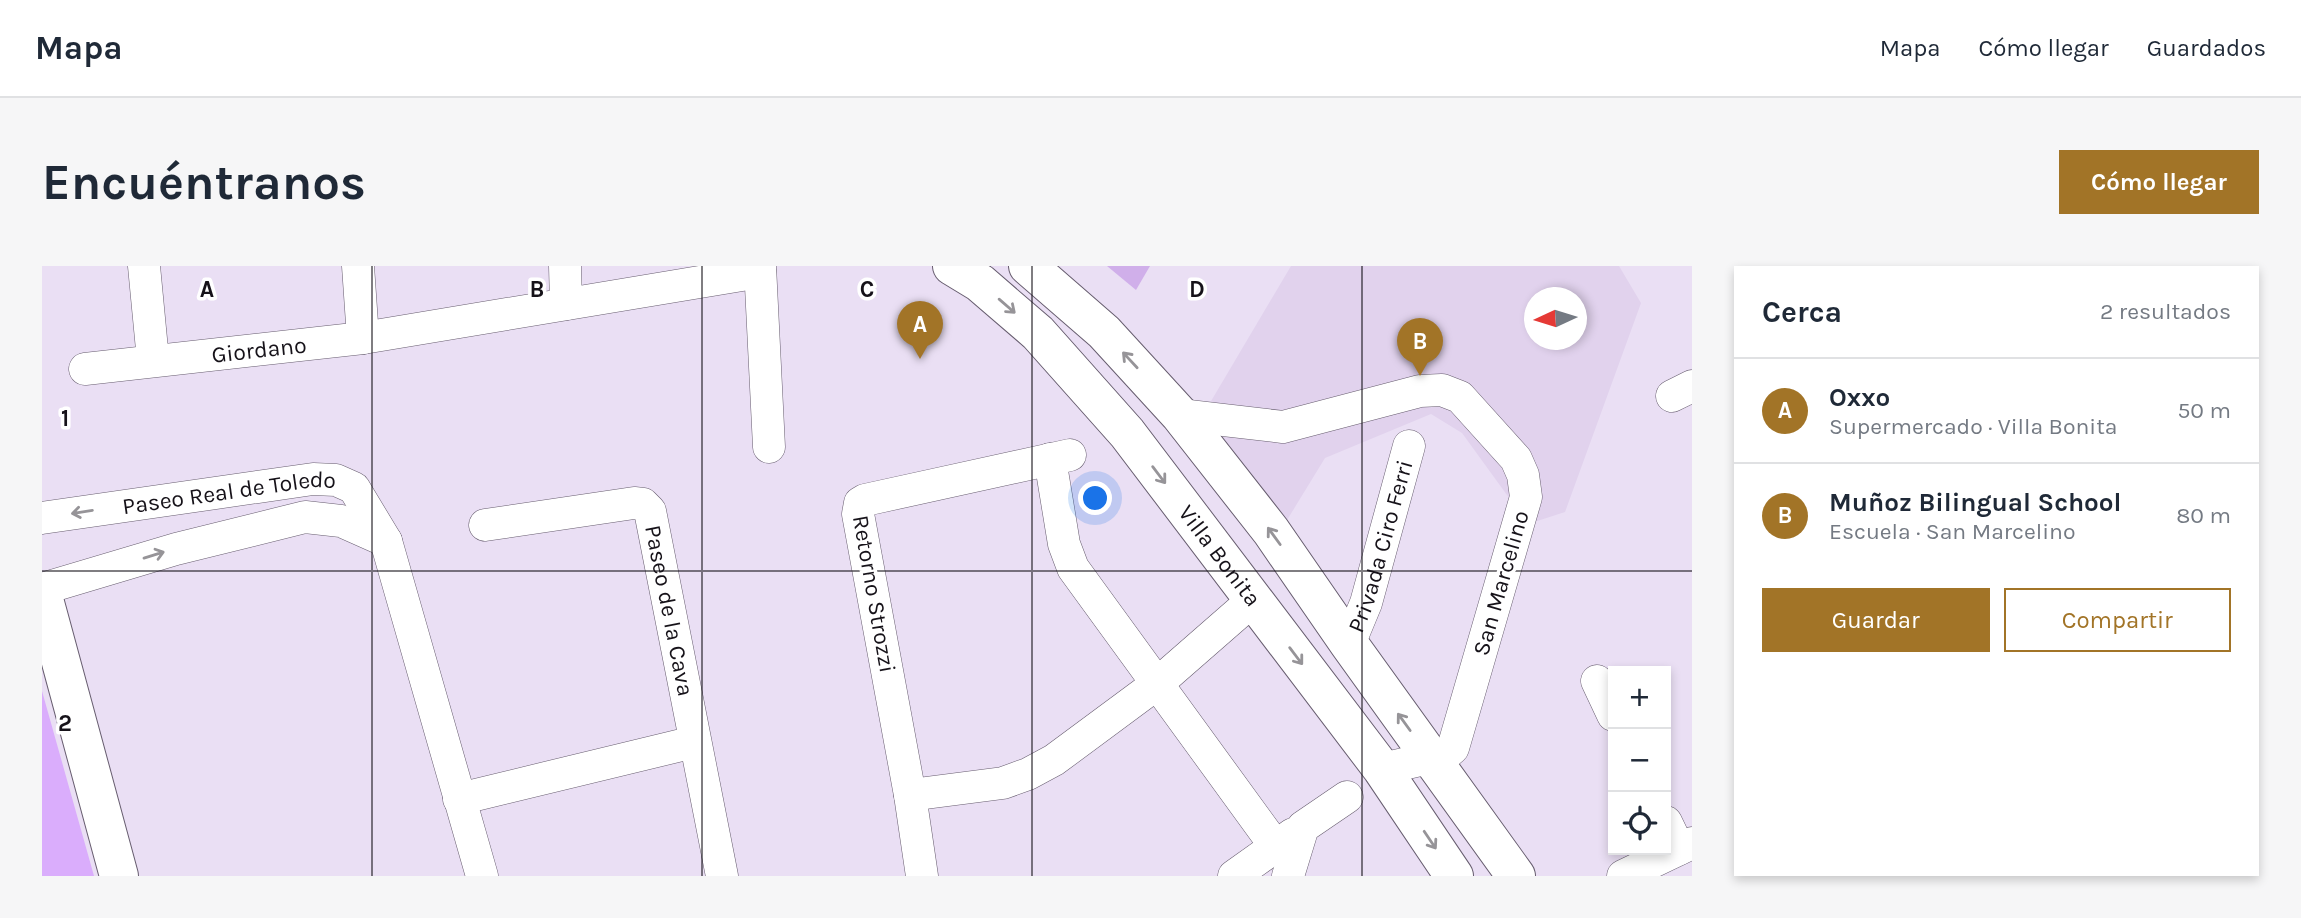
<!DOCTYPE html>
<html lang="es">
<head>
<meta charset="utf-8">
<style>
  body { margin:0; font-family:Karla,sans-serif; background:#f6f6f7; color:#1f2937 }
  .controls { position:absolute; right:21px; bottom:21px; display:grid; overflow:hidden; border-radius:0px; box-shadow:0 4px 10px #0003 }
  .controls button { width:63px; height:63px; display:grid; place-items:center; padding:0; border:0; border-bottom:2px solid #e0e1e3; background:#fff; color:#1f2937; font:35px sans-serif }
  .compass { position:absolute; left:1482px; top:21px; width:63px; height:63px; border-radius:50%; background:#fff; box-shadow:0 4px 10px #0003; rotate:266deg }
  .you { position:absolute; left:1054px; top:233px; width:24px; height:24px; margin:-18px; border:5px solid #fff; border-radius:50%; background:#1a73e8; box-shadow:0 0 0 10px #1a73e833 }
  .badge { display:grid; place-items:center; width:46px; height:46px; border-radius:50%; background:#a27427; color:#fff; font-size:23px; font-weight:700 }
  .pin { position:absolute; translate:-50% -58px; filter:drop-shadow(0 2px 4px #0008) }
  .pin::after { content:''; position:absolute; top:37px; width:24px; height:21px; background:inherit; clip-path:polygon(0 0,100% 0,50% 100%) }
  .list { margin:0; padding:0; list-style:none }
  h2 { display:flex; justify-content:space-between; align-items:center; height:91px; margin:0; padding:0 28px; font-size:30px }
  h2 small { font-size:23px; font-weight:400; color:#747a83 }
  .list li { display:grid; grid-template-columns:46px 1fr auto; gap:21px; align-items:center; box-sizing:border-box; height:105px; padding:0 28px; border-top:2px solid #e0e1e3 }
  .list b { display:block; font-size:26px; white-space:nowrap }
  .list p { margin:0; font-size:23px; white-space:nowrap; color:#747a83 }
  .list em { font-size:23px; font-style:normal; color:#747a83 }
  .actions { display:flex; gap:14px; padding:21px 28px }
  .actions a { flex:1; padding:16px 0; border:2px solid #a27427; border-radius:0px; text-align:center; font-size:24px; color:#a27427 }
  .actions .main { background:#a27427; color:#fff }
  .icon { flex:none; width:38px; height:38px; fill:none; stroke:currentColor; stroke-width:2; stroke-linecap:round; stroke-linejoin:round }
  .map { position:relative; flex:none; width:1650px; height:610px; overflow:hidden; border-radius:0px }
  header { display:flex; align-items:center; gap:42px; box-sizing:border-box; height:98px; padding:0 35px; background:#fff; border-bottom:2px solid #e0e1e3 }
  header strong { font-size:33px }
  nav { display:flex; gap:38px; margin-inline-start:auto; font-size:24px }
  .intro { display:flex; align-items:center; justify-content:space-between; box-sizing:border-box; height:168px; padding:0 42px }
  h1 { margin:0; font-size:49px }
  .button { padding:18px 32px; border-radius:0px; background:#a27427; color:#fff; font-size:24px; font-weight:700 }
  main { display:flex; gap:42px; padding:0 42px }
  aside { flex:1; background:#fff; border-radius:0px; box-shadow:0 4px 10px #0003 }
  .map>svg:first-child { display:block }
  .built { fill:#e1d2ed; fill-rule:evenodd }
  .green { fill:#d0afea }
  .water { fill:#daadfc }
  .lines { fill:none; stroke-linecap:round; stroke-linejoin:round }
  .street-casing { stroke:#675d6f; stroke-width:33 }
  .secondary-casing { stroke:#675d6f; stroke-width:40 }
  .primary-casing { stroke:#675d6f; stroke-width:40 }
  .street { stroke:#fff; stroke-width:32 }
  .secondary { stroke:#fff; stroke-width:38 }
  .primary { stroke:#fff; stroke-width:38 }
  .oneway { stroke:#969498 }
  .grid { fill:none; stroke:#161219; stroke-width:2; stroke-opacity:0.55 }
  .labels { text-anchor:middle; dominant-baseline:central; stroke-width:7; stroke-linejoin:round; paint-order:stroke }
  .street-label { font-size:23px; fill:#161219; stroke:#fff }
  .grid-label { font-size:23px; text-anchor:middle; font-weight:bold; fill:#161219; stroke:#fff; stroke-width:7; stroke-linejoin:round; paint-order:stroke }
</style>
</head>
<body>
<header>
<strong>Mapa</strong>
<nav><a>Mapa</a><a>Cómo llegar</a><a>Guardados</a></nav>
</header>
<div class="intro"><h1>Encuéntranos</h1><a class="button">Cómo llegar</a></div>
<main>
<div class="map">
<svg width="1650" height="610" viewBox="0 0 1650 610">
  <rect width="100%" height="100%" fill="#eadff4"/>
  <path class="built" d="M1249 0H1577L1599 37 1523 246 1486 258 1420 167 1389 148 1283 192 1242 259 1162 147ZM1492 32H1534V74H1492Z"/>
  <path class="green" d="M1065 0H1108L1094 24Z"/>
  <path class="water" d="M0 425 52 610H0Z"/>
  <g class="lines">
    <defs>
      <g id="street">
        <path d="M102 0 111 94"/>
        <path d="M316 0 321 72"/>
        <path d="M523 0 524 38"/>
        <path d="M718 0 727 181"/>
        <path id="s1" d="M43 103 321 72 718 6"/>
        <path d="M1630 130 1650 120"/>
        <path d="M1138 149 1241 161 1378 125 1400 124 1418 131 1474 193 1481 209 1484 231 1411 482 1404 488 1340 503"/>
        <path d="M1008 193 1022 278 1031 302 1234 581"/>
        <path id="s2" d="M0 252 271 213 294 214 312 222 344 275 440 610"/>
        <path id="s3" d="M443 259 592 237 601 238 608 245 680 610"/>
        <path d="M0 323 134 283 263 251 299 255 344 275"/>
        <path id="s4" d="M1307 378 1324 337 1367 180"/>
        <path d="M1555 415 1571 449"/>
        <path d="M868 529 961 517 986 508 1012 494 1116 417 1211 334"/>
        <path d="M417 533 652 476"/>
        <path d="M1624 556 1637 583"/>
        <path d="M880 610 868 529 816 248 818 237 823 234 1028 189"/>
        <path d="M1192 610 1251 568"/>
        <path d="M1246 610 1261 561 1305 531"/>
        <path d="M1581 610 1650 577"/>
      </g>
      <g id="secondary">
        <path id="s5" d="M910 0 938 17 996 67 1085 167 1340 503 1412 610"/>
        <path d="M986 0 1062 66 1138 149 1229 265 1307 378 1474 610"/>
      </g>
      <path id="primary" d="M0 326 77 610"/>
    </defs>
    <use href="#street" class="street-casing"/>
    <use href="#secondary" class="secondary-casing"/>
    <use href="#primary" class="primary-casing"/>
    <use href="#street" class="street"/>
    <use href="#secondary" class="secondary"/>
    <use href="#primary" class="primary"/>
  </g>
  <defs><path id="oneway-shaft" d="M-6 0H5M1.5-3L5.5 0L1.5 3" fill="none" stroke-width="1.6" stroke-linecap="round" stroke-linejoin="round" transform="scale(1.75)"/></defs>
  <g class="oneway">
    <use href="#oneway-shaft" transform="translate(965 40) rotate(41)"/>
    <use href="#oneway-shaft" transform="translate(1088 94) rotate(-133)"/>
    <use href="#oneway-shaft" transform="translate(1117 209) rotate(53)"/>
    <use href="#oneway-shaft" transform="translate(40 246) rotate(171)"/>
    <use href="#oneway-shaft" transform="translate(1232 270) rotate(-126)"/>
    <use href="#oneway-shaft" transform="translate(112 289) rotate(-17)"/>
    <use href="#oneway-shaft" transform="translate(1254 390) rotate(53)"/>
    <use href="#oneway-shaft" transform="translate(1362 456) rotate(-126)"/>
    <use href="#oneway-shaft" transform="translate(1388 574) rotate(56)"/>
  </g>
  <path class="grid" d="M330 0V610M660 0V610M990 0V610M1320 0V610M0 305H1650"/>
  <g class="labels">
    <g class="street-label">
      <text stroke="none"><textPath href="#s1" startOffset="175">Giordano</textPath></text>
      <text stroke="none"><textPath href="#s2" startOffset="189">Paseo Real de Toledo</textPath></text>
      <text stroke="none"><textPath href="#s4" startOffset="103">Privada Ciro Ferri</textPath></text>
      <text stroke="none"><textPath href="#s5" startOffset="397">Villa Bonita</textPath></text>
      <text transform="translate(1459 317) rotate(-74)">San Marcelino</text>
      <text transform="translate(832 328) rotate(80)">Retorno Strozzi</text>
      <text stroke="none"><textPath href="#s3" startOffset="271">Paseo de la Cava</textPath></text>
    </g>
  </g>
  <g class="grid-label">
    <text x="165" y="31">A</text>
    <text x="495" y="31">B</text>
    <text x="825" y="31">C</text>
    <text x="1155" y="31">D</text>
    <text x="23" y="160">1</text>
    <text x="23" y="465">2</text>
  </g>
</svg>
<div class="controls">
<button>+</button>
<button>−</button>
<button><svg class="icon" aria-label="locate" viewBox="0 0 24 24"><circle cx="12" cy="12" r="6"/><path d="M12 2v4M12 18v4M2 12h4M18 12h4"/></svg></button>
</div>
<svg class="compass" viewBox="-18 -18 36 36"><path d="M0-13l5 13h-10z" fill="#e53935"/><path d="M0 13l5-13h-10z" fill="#747a83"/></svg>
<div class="you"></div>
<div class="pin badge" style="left:878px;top:93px">A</div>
<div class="pin badge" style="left:1378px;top:110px">B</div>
</div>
<aside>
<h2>Cerca<small>2 resultados</small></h2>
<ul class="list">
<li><span class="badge">A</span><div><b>Oxxo</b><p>Supermercado · Villa Bonita</p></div><em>50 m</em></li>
<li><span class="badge">B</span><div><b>Muñoz Bilingual School</b><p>Escuela · San Marcelino</p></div><em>80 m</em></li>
</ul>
<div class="actions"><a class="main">Guardar</a><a>Compartir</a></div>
</aside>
</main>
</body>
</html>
